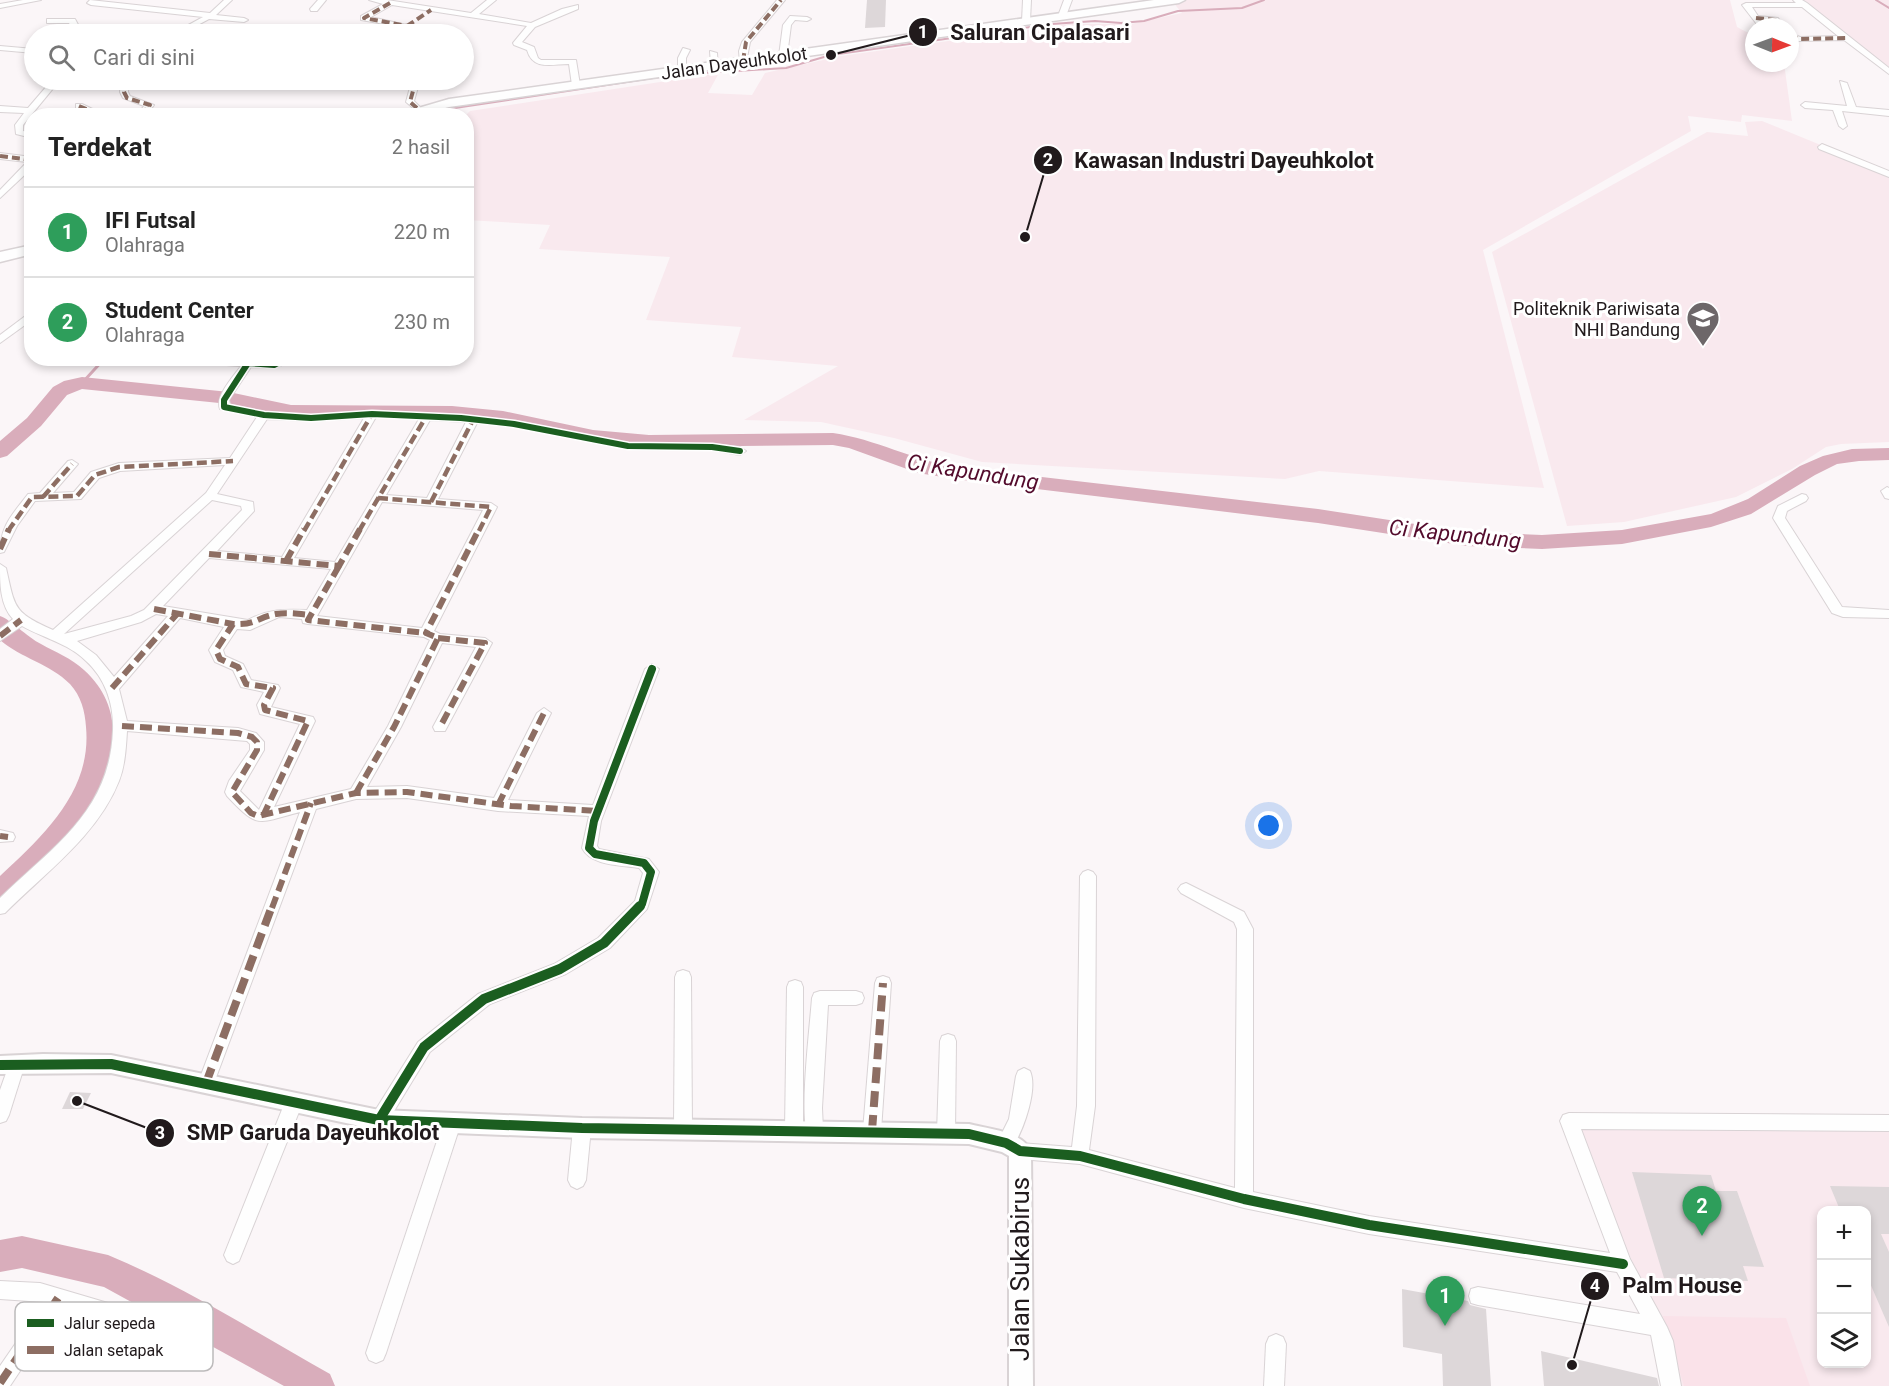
<!DOCTYPE html>
<html lang="id">
<head>
<meta charset="utf-8">
<style>
  body { margin:0; font-family:Roboto,sans-serif; background:#f2f2f2; color:#222 }
  .controls { position:absolute; right:18px; bottom:18px; display:grid; overflow:hidden; border-radius:12px; box-shadow:0 3px 9px #0003 }
  .controls button { width:54px; height:54px; display:grid; place-items:center; padding:0; border:0; border-bottom:2px solid #e0e0e0; background:#fff; color:#222; font:30px sans-serif }
  .compass { position:absolute; left:1745px; top:18px; width:54px; height:54px; border-radius:50%; background:#fff; box-shadow:0 3px 9px #0003; rotate:91deg }
  .you { position:absolute; left:1269px; top:826px; width:21px; height:21px; margin:-15px; border:4px solid #fff; border-radius:50%; background:#1a73e8; box-shadow:0 0 0 9px #1a73e833 }
  .badge { display:grid; place-items:center; width:39px; height:39px; border-radius:50%; background:#111827; color:#fff; font-size:20px; font-weight:700 }
  .pin { position:absolute; translate:-50% -50px; filter:drop-shadow(0 2px 3px #0008) }
  .pin::after { content:''; position:absolute; top:32px; width:21px; height:18px; background:inherit; clip-path:polygon(0 0,100% 0,50% 100%) }
  .list { margin:0; padding:0; list-style:none }
  h2 { display:flex; justify-content:space-between; align-items:center; height:78px; margin:0; padding:0 24px; font-size:26px }
  h2 small { font-size:20px; font-weight:400; color:#767676 }
  .list li { display:grid; grid-template-columns:39px 1fr auto; gap:18px; align-items:center; box-sizing:border-box; height:90px; padding:0 24px; border-top:2px solid #e0e0e0 }
  .list b { display:block; font-size:22px; white-space:nowrap }
  .list p { margin:0; font-size:20px; white-space:nowrap; color:#767676 }
  .list em { font-size:20px; font-style:normal; color:#767676 }
  .icon { flex:none; width:33px; height:33px; fill:none; stroke:currentColor; stroke-width:2; stroke-linecap:round; stroke-linejoin:round }
  .map { position:relative; flex:none; width:1889px; height:1386px; overflow:hidden }
  .search { position:absolute; background:#fff; box-shadow:0 3px 9px #0003; left:24px; top:24px; width:450px; height:66px; display:flex; align-items:center; gap:15px; box-sizing:border-box; padding:0 21px; border-radius:33px; color:#767676; font-size:22px }
  .panel { position:absolute; background:#fff; box-shadow:0 3px 9px #0003; left:24px; top:108px; width:450px; height:258px; border-radius:24px }
  .map>svg:first-child { display:block }
  .built { fill:#f9e9ee; fill-rule:evenodd }
  .green { fill:#fae2e9 }
  .lines { fill:none; stroke-linecap:round; stroke-linejoin:round }
  .stream-far1 { stroke:#d9adbb; stroke-width:2 }
  .stream { stroke:#d9adbb; stroke-width:3 }
  .river { fill:#d9adbb; fill-rule:evenodd }
  .building { fill:#ddd7d9 }
  .minor-casing { stroke:#d9d3d5; stroke-width:2 }
  .tertiary-casing { stroke:#d9d3d5; stroke-width:4 }
  .primary-casing { stroke:#d9d3d5; stroke-width:3 }
  .minor { fill:#fefefe; fill-rule:evenodd }
  .tertiary { fill:#fefefe; fill-rule:evenodd }
  .primary { fill:#fefefe; fill-rule:evenodd }
  .quiet-far3 { stroke:#8d6e63; stroke-width:4; stroke-dasharray:8 4; stroke-linecap:butt }
  .quiet-far2 { stroke:#8d6e63; stroke-width:4.5; stroke-dasharray:10 4.5; stroke-linecap:butt }
  .quiet-far1 { stroke:#8d6e63; stroke-width:6; stroke-dasharray:12 6; stroke-linecap:butt }
  .quiet { stroke:#8d6e63; stroke-width:8; stroke-dasharray:16 8; stroke-linecap:butt }
  .cycleway-far2-casing { stroke:#fff; stroke-width:9 }
  .cycleway-far1-casing { stroke:#fff; stroke-width:11 }
  .cycleway-casing { stroke:#fff; stroke-width:14 }
  .cycleway-far2 { stroke:#1b5e20; stroke-width:6 }
  .cycleway-far1 { stroke:#1b5e20; stroke-width:8 }
  .cycleway { stroke:#1b5e20; stroke-width:10 }
  .labels { text-anchor:middle; dominant-baseline:central; stroke-width:6; stroke-linejoin:round; paint-order:stroke }
  .far-street-label { font-size:18px; fill:#211a1c; stroke:#fff }
  .far-poi-label { font-size:18px; fill:#211a1c; stroke:#fff; text-anchor:end }
  .water-label { font-size:22px; font-style:italic; fill:#530b2c; stroke:#fff }
  .near-street-label { font-size:26px; fill:#211a1c; stroke:#fff }
  .key { fill:#fff; stroke:#bcbabb; stroke-width:1.5 }
  .key-label { font-size:16px; fill:#211a1c }
  .leader { fill:none; stroke:#211a1c; stroke-width:2 }
  .callout-dot { fill:#211a1c; stroke:#fff; stroke-width:2 }
  .mark-label { font-size:18px; text-anchor:middle; font-weight:bold; fill:#fff }
  .callout-label { font-size:22px; text-anchor:middle; font-weight:bold; fill:#211a1c; stroke:#fff; stroke-width:6; stroke-linejoin:round; paint-order:stroke }
</style>
</head>
<body>
<div class="map">
<svg width="1889" height="1386" viewBox="0 0 1889 1386">
  <rect width="100%" height="100%" fill="#fbf6f8"/>
  <g class="built">
    <path d="M1171 0H1730L1737 27 1754 36V63H1784L1792 121 1742 115 1741 122 1688 116 1691 131 1483 250 1544 488 1319 471 1285 479 982 462 894 438 821 422 744 420 838 366 732 357 741 327 646 320 670 257 539 249 550 225 467 220 465 116 470 111 719 73 708 93 752 95 765 73 841 56 1069 24H1131L1182 13Z"/>
    <path d="M1800 0H1889V67Z"/>
    <path d="M1762 121 1889 173V442L1841 444 1826 447 1792 469 1736 497 1624 522 1567 526 1492 252 1707 132 1748 136 1745 122Z"/>
    <path d="M1576 1127 1889 1128V1386H1679L1662 1326 1593 1176ZM1822 1210H1866V1364H1822Z"/>
  </g>
  <path class="green" d="M1663 1316 1786 1318 1810 1386H1684Z"/>
  <g class="lines">
    <g class="stream-far1">
      <path d="M1876 0 1889 8"/>
      <path d="M422 116 435 111 673 75 786 68 831 55 1052 24 1095 21 1121 23 1144 21 1178 11 1242 8 1264 0"/>
    </g>
    <path class="stream" d="M82 383 105 358"/>
    <g class="river">
      <path d="M82 377 229 392 291 405 452 406 503 411 593 430 649 435 833 433C875 439 913 460 955 467L1318 509 1467 532 1542 535 1622 530 1711 514 1748 499 1800 466 1823 456 1852 449 1889 448V460L1859 461 1837 464 1815 475 1751 514 1711 527 1622 544 1542 549 1467 546 1318 523 955 479 918 473 849 448 833 445 649 447 593 442 503 423 452 418 291 417 229 404 82 389 67 395 41 426 7 456 0 458V441L27 418 53 387 64 381Z"/>
      <path d="M0 616C10 619 27 637 41 644 55 652 71 658 84 670 145 725 98 809 54 856 39 873 21 897 0 904V876C44 835 92 791 86 727 85 711 81 696 70 684 50 664 21 658 0 640Z"/>
      <path d="M22 1236 108 1255C185 1287 257 1333 330 1374L335 1386H284L104 1287 22 1268 0 1272V1240Z"/>
    </g>
  </g>
  <g class="building">
    <path d="M867 0H886L885 27 865 28Z"/>
    <path d="M70 1092 91 1093 83 1109H62Z"/>
    <path d="M1632 1172 1711 1175 1716 1191H1737L1764 1267 1743 1266 1748 1281 1664 1278Z"/>
    <path d="M1830 1186 1889 1187V1234H1881L1889 1252V1327L1866 1274V1210H1840Z"/>
    <path d="M1402 1289 1468 1301 1470 1305 1486 1309 1491 1386H1443L1442 1354 1403 1347Z"/>
    <path d="M1541 1351 1657 1378 1659 1386H1544Z"/>
  </g>
  <g class="lines">
    <defs>
      <g id="minor">
        <path d="M23 0H41L0 8V4Z"/>
        <path d="M90 0 210 13 224 0H232L216 15 244 18 248 20 244 22 209 19 181 34H172L203 17 91 5 87 3Z"/>
        <path d="M318 0H326L317 11H311L310 9Z"/>
        <path d="M369 0H387L471 13 487 0H496L479 14 531 23 562 9 578 5V9L535 27 522 42 534 47 538 58 541 60H576L580 85 576 87 572 85 569 64C552 64 533 71 527 50L514 45 513 43 527 26 392 5 371 17 411 26 404 34H396L402 27 361 20V16L383 4Z"/>
        <path d="M777 0H785L750 42 746 63H740L739 51 742 42Z"/>
        <path d="M1023 0H1031L1030 21 1026 23 1022 21Z"/>
        <path d="M1064 0H1072L1066 16 1062 18 1058 16Z"/>
        <path d="M1793 0H1802L1807 3 1889 68V74L1844 40 1799 41 1790 38V33L1800 37 1838 36 1802 7H1752L1758 16 1778 18 1784 27H1776L1773 22 1762 21 1767 27H1759L1742 5 1746 3H1796Z"/>
        <path d="M790 16 807 17 811 19 807 21 795 20 791 25 787 56 783 58 779 56 783 25Z"/>
        <path d="M50 19H75L83 34H75L69 23H47V19Z"/>
        <path d="M0 46 34 49V53L0 50Z"/>
        <path d="M683 48 690 50 686 58V64L691 69 687 71 678 65V58Z"/>
        <path d="M710 51 717 53 718 67 711 65Z"/>
        <path d="M52 80H60L23 125V131L32 133V138L16 134 15 125 24 113 0 112V106L28 108Z"/>
        <path d="M96 80H105L98 86H92L91 84Z"/>
        <path d="M121 80H129L128 92 130 96 154 105 145 116H136L144 106 123 98 120 92Z"/>
        <path d="M412 80H420L414 101 422 109 418 112 406 102Z"/>
        <path d="M1840 81 1847 83 1856 107 1889 110V116L1842 111 1847 126 1843 129 1839 126 1833 110 1805 108 1801 105 1805 102 1847 106Z"/>
        <path d="M76 104H82L107 116H94L76 108Z"/>
        <path d="M1822 144 1889 171V177L1819 149 1818 147Z"/>
        <path d="M0 153 32 157V168L0 198V190L27 162 0 159Z"/>
        <path d="M32 311V320L0 343V335Z"/>
        <path d="M163 358H227L269 362 292 358C281 370 266 368 251 367L229 400 230 405 264 412 311 415 372 411 461 415 514 421 628 443 712 444 740 447 746 451 740 455 712 450 628 449 514 427 477 423 438 499 491 503 497 507 434 631 440 634 485 638 492 643 445 731H435L433 727 476 647 442 643 401 727 367 787 407 786 494 798 537 713 544 708 551 713 508 800 593 805 645 669 652 664 659 669 601 821 597 846 599 849 649 859 659 872 647 909 610 948 566 974 490 1004 430 1052 385 1126 379 1128 373 1126 370 1120 373 1114 418 1042 478 994 554 964 598 938 635 901 643 873 639 868C621 865 591 866 582 848L589 816 498 811 407 798 356 799 316 809 214 1083 212 1088 206 1091 200 1088 198 1083 300 812C257 823 259 830 227 796L225 792 229 781 250 750V744L247 741 127 731C126 748 125 766 119 781 98 835 45 873 5 913L0 914V898C53 846 110 812 113 730 114 704 105 678 86 661 68 643 43 638 22 626L0 641V629L13 619C0 605 0 584 0 564L6 568C15 608 13 612 53 630L206 493 225 465 120 471 99 478 81 499 35 501 17 526 4 552 0 553C0 526 12 515 28 494L40 493 68 461 72 460 78 464 53 493 74 492 91 472 119 463 230 458 257 417 220 409C215 396 233 377 241 366L168 361ZM376 417 419 419 335 562 294 558ZM364 418 282 557 217 551 254 511 253 502 217 494 267 419 311 421ZM430 420 466 422 427 498 386 495ZM212 500 241 506 242 510 144 610 131 616 64 634ZM382 502 483 510 422 628 317 616ZM209 558 331 569 307 610C285 609 268 609 248 620L163 606ZM156 614 168 616 114 677 96 655 77 641 141 622ZM279 617 302 619 303 623 308 624 424 637 430 640 388 726 351 789 274 807 315 721 313 717 271 707 280 688 278 685 251 680 243 664 225 656 223 650 237 629 250 630ZM180 618 224 627 209 650 215 662 233 670 241 687 264 692 257 705 260 714 300 724 259 810 240 791 264 750V742L256 733 238 728 127 721 119 689Z"/>
        <path d="M1887 487 1889 488V499L1885 498 1881 491Z"/>
        <path d="M1802 494 1806 495 1808 498 1806 501 1787 511 1785 518 1842 607 1889 610V618L1843 617 1832 613 1773 518 1778 506Z"/>
        <path d="M0 830 13 833 15 837 13 841 0 842Z"/>
        <path d="M1088 870 1093 872 1096 876 1095 1106 1089 1150 1235 1188 1237 929 1234 922 1181 893 1178 889 1181 885 1186 883 1244 912 1253 929V1192L1369 1216 1610 1253 1560 1121 1563 1115 1569 1113 1889 1115V1131L1581 1129 1630 1259 1667 1327 1673 1341 1681 1386H1661L1651 1335 1478 1305 1471 1303 1469 1296 1471 1289 1478 1287 1640 1314 1617 1272 1369 1234 1244 1208 1080 1164 1020 1159 1014 1157 1012 1148 1006 1151 1000 1149 997 1143 1009 1119 1016 1076 1018 1071 1024 1068 1030 1071C1038 1089 1024 1128 1014 1145L1020 1143 1072 1147 1077 1106 1080 876 1083 872Z"/>
        <path d="M683 970 689 972 691 977 692 1129 689 1135 683 1137 677 1135 674 1129 675 977 677 972Z"/>
        <path d="M883 976 889 978 891 983 881 1131 878 1137 872 1139 866 1137 863 1131 875 983 877 978Z"/>
        <path d="M795 980 801 982 803 987V1130L800 1136 794 1138 788 1136 785 1130 787 987 789 982Z"/>
        <path d="M820 991H856L862 993 864 998 862 1003 856 1005H828L822 1108 823 1130 820 1136 814 1138 808 1136C799 1115 810 1026 812 998L814 993Z"/>
        <path d="M948 1034 954 1036 956 1041 955 1133 952 1139 946 1141 940 1139 937 1133 940 1041 942 1036Z"/>
        <path d="M17 1056 23 1059 25 1064 9 1115 6 1121 0 1123V1090L11 1059Z"/>
        <path d="M294 1094 300 1096 303 1102 239 1261 233 1264 227 1261 224 1255 285 1102 288 1096Z"/>
        <path d="M452 1115 458 1117 461 1123 386 1353 383 1360 376 1363 369 1360 366 1353 443 1123 446 1117Z"/>
        <path d="M582 1120 588 1122 591 1128 586 1180 583 1186 577 1189 571 1186 568 1180 573 1128 576 1122Z"/>
        <path d="M0 1281 40 1283 101 1301 108 1303 110 1310 108 1317 101 1319 62 1308 10 1386H0V1366L44 1302 0 1299Z"/>
        <path d="M1276 1334 1283 1337 1286 1344 1284 1386H1264L1266 1344 1269 1337Z"/>
      </g>
      <path id="tertiary" d="M43 1054 111 1055 379 1110 582 1118 969 1124C988 1129 1022 1131 1031 1151L1033 1386H1009V1156L1002 1152 969 1144 582 1138 379 1130 111 1073 0 1074V1056Z"/>
      <g id="primary">
        <path d="M1154 0H1185L1179 3 449 107 415 116H391L449 99Z"/>
        <path d="M32 245V254L0 262V252Z"/>
      </g>
    </defs>
    <use href="#minor" class="minor-casing"/>
    <use href="#tertiary" class="tertiary-casing"/>
    <use href="#primary" class="primary-casing"/>
    <use href="#minor" class="minor"/>
    <use href="#tertiary" class="tertiary"/>
    <use href="#primary" class="primary"/>
    <g class="quiet-far3">
      <path d="M390 3 364 18 407 26 400 34"/>
      <path d="M1756 18 1775 20 1780 27"/>
      <path d="M407 26 431 10"/>
      <path d="M1790 35 1799 39 1846 38"/>
      <path d="M743 61 746 42 781 0"/>
      <path d="M125 80 124 92 127 98 150 105 140 116"/>
      <path d="M416 80 410 102 418 109"/>
      <path d="M79 106 103 116"/>
      <path d="M0 156 32 160"/>
    </g>
    <g class="quiet-far2">
      <path d="M43 497 72 464"/>
      <path d="M378 498 491 507 479 531"/>
      <path d="M431 502 473 420"/>
      <path d="M8 531 32 497 77 496 95 475 119 467 233 461"/>
      <path d="M304 531 372 414"/>
      <path d="M359 531 427 415"/>
    </g>
    <g class="quiet-far1">
      <path d="M0 549 9 529"/>
      <path d="M209 554 339 566 360 529"/>
      <path d="M286 561 304 529"/>
      <path d="M339 566 308 620 426 633"/>
      <path d="M154 609 233 624"/>
      <path d="M0 636 21 620"/>
      <path d="M438 638 485 643 440 727"/>
      <path d="M112 688 177 614"/>
      <path d="M122 726 238 733 252 737 257 742V750L232 792 251 813 258 816 356 793 407 792 511 806 598 811 599 807"/>
      <path d="M356 793 394 727 438 638 426 633 479 529"/>
      <path d="M498 805 544 713"/>
      <path d="M263 816 308 721 265 710 264 705 273 688 246 684 238 667 220 659 216 650 233 624C256 625 256 618 276 614 287 612 300 614 311 615"/>
      <path d="M0 836 8 837"/>
      <path d="M272 908 311 803"/>
    </g>
    <g class="quiet">
      <path d="M206 1083 272 906"/>
      <path d="M872 1131 883 983"/>
      <path d="M0 1383 58 1298"/>
    </g>
    <defs>
      <path id="cycleway-far2" d="M287 358 274 365 248 363 224 400V407L264 415 311 418 372 414 461 418 514 424 628 446 712 447 740 451"/>
      <path id="cycleway-far1" d="M638 908 642 904 651 872 644 863 595 854 589 848 594 821 652 669"/>
      <g id="cycleway">
        <path d="M0 1065 111 1064 379 1120 582 1128 969 1134 1006 1143 1020 1151 1080 1156 1244 1199 1369 1225 1623 1264"/>
        <path d="M379 1120 424 1047 484 999 560 969 604 943 640 906"/>
      </g>
    </defs>
    <use href="#cycleway-far2" class="cycleway-far2-casing"/>
    <use href="#cycleway-far1" class="cycleway-far1-casing"/>
    <use href="#cycleway" class="cycleway-casing"/>
    <use href="#cycleway-far2" class="cycleway-far2"/>
    <use href="#cycleway-far1" class="cycleway-far1"/>
    <use href="#cycleway" class="cycleway"/>
  </g>
  <defs>
    <symbol id="university-pin" viewBox="-11 -11 22 30"><path d="M0 17L-7.5 6A9.5 9.5 0 1 1 7.5 6Z" fill="#6d6769" stroke="#fff"/><path d="M0-5L7-2L0 1L-7-2ZM-4 1L0 2.5L4 1V4Q0 6-4 4Z" fill="#fff"/></symbol>
  </defs>
  <g fill-rule="evenodd">
    <use href="#university-pin" x="1684" y="299" width="38" height="52"/>
  </g>
  <g class="labels">
    <g class="far-street-label">
      <text transform="translate(734 63) rotate(-8)">Jalan Dayeuhkolot</text>
    </g>
    <g class="far-poi-label">
      <text x="1680" y="308">Politeknik Pariwisata<tspan x="1680" dy="21">NHI Bandung</tspan></text>
    </g>
    <g class="water-label">
      <text transform="translate(973 472) rotate(9)">Ci Kapundung</text>
      <text transform="translate(1455 534) rotate(6)">Ci Kapundung</text>
    </g>
    <g class="near-street-label">
      <text transform="translate(1020 1269) rotate(-90)">Jalan Sukabirus</text>
    </g>
  </g>
  <rect x="15" y="1302" width="198" height="69" rx="9" class="key"/>
  <rect x="27" y="1319" width="27" height="8" fill="#1b5e20"/>
  <rect x="27" y="1346" width="27" height="8" fill="#8d6e63"/>
  <g class="key-label">
    <text x="64" y="1329">Jalur sepeda</text>
    <text x="64" y="1356">Jalan setapak</text>
  </g>
  <path class="leader" d="M831 55L923 32M1025 237L1048 160M77 1101L160 1133M1572 1365L1595 1286"/>
  <g class="callout-dot">
    <circle cx="831" cy="55" r="6"/>
    <circle cx="1025" cy="237" r="6"/>
    <circle cx="77" cy="1101" r="6"/>
    <circle cx="1572" cy="1365" r="6"/>
    <circle cx="923" cy="32" r="15"/>
    <circle cx="1048" cy="160" r="15"/>
    <circle cx="160" cy="1133" r="15"/>
    <circle cx="1595" cy="1286" r="15"/>
  </g>
  <g class="mark-label">
    <text x="923" y="38">1</text>
    <text x="1048" y="166">2</text>
    <text x="160" y="1139">3</text>
    <text x="1595" y="1292">4</text>
  </g>
  <g class="callout-label">
    <text x="1040" y="40">Saluran Cipalasari</text>
    <text x="1224" y="168">Kawasan Industri Dayeuhkolot</text>
    <text x="313" y="1140">SMP Garuda Dayeuhkolot</text>
    <text x="1682" y="1293">Palm House</text>
  </g>
</svg>
<div class="controls">
<button>+</button>
<button>−</button>
<button><svg class="icon" aria-label="layers" viewBox="0 0 24 24"><path d="M12 4l9 5-9 5-9-5zM3 14l9 5 9-5"/></svg></button>
</div>
<svg class="compass" viewBox="-18 -18 36 36"><path d="M0-13l5 13h-10z" fill="#e53935"/><path d="M0 13l5-13h-10z" fill="#767676"/></svg>
<div class="you"></div>
<div class="pin badge" style="left:1445px;top:1326px;background:#2e9e5b">1</div>
<div class="pin badge" style="left:1702px;top:1236px;background:#2e9e5b">2</div>
<div class="search"><svg class="icon" aria-label="search" viewBox="0 0 24 24"><circle cx="10" cy="10" r="6"/><path d="M15 15l6 6"/></svg>Cari di sini</div>
<section class="panel">
<h2>Terdekat<small>2 hasil</small></h2>
<ul class="list">
<li><span class="badge" style="background:#2e9e5b">1</span><div><b>IFI Futsal</b><p>Olahraga</p></div><em>220 m</em></li>
<li><span class="badge" style="background:#2e9e5b">2</span><div><b>Student Center</b><p>Olahraga</p></div><em>230 m</em></li>
</ul>
</section>
</div>
</body>
</html>
